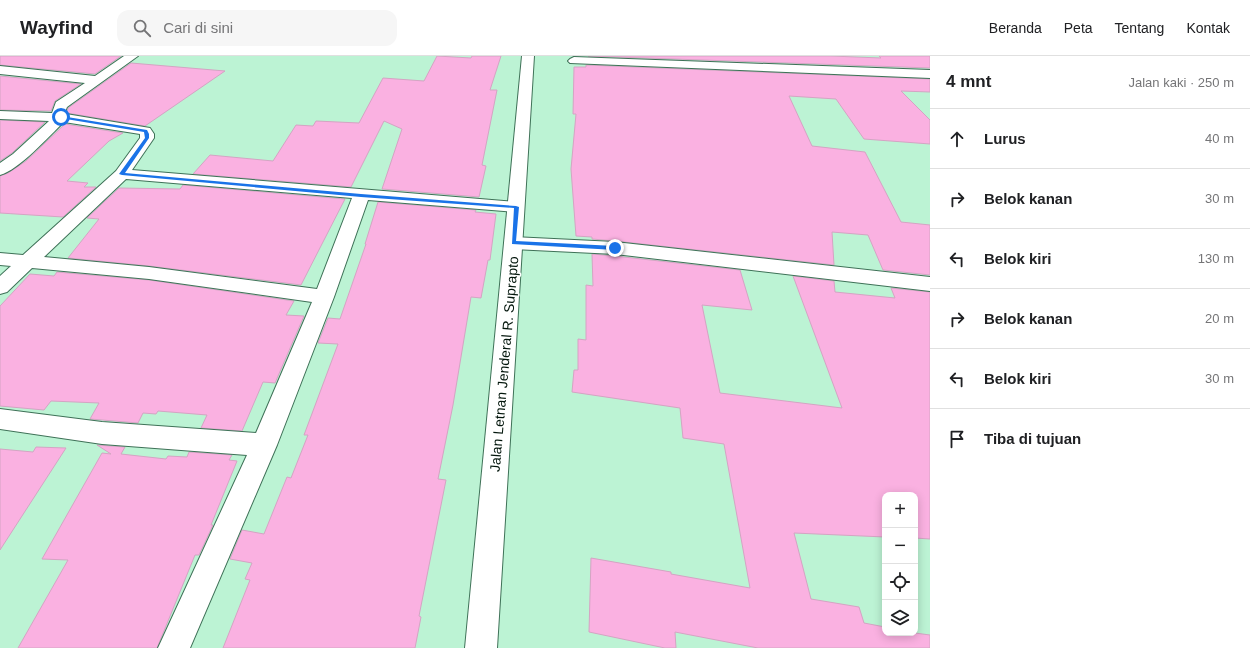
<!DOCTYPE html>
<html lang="id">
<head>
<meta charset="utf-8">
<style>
  body { margin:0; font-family:Arial,sans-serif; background:#f6f6f6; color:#202124 }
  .controls { position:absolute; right:12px; bottom:12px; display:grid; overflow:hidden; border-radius:8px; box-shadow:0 2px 10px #0003 }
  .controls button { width:36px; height:36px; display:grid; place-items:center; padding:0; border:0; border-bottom:1px solid #e0e0e0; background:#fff; color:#202124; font:20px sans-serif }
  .stop { position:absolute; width:12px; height:12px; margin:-9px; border:3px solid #1a73e8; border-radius:50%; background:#fff }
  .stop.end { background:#1a73e8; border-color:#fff; box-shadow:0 1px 4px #0008 }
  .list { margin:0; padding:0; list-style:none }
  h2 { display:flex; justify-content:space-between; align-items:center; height:52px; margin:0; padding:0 16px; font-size:17px }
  h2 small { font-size:13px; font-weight:400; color:#757577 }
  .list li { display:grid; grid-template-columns:26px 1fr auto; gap:12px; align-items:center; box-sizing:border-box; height:60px; padding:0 16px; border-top:1px solid #e0e0e0 }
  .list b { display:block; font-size:15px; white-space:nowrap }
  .list em { font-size:13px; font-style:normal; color:#757577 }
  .icon { flex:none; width:22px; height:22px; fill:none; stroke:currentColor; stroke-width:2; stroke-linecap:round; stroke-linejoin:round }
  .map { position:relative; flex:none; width:930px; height:592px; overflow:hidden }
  header { display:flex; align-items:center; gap:24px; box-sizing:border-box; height:56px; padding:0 20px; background:#fff; border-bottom:1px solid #e0e0e0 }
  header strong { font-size:19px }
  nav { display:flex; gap:22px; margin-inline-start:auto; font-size:14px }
  .search { width:280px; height:36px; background:#f6f6f6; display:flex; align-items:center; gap:10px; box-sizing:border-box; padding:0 14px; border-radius:12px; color:#757577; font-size:15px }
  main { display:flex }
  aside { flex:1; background:#fff }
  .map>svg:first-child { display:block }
  .building { fill:#fab1e1; stroke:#d4a4c3 }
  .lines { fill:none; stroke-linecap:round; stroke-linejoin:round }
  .minor-casing { stroke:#3e7157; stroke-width:2 }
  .primary-casing { stroke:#3e7157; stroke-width:2 }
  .minor { fill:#fff; fill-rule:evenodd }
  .primary { fill:#fff; fill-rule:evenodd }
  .route { fill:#1a73e8 }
  .labels { text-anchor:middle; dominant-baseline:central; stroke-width:3; stroke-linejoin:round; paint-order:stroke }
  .street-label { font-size:14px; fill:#03160c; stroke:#fff }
</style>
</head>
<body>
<header>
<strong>Wayfind</strong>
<div class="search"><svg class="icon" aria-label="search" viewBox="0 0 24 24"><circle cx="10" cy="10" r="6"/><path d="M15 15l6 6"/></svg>Cari di sini</div>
<nav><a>Beranda</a><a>Peta</a><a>Tentang</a><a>Kontak</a></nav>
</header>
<main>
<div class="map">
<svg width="930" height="592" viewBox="0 0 930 592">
  <rect width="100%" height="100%" fill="#bcf3d4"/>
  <g class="building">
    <path d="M0 0H121L95 18 0 9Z"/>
    <path d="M437 0 471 2 472 0H501L490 34H497L482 109 486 110 479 141 382 133 402 73 384 65 351 131 193 118 210 99 273 105 296 69 313 70 316 65 359 67 383 22 424 25Z"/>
    <path d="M588 0H831L881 2 879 0H930V12Z"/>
    <path d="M131 7 225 15 145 70 67 57 68 52Z"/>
    <path d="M586 9 930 23V36L901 35 930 64V88L864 83 836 43 789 40 812 90 865 96 901 166 930 169V219L883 214 868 179 832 176 834 209 615 185 592 183V181L576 180 571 113 576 58H573L574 11H586Z"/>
    <path d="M0 20 81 28 55 45 51 55 0 54Z"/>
    <path d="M0 64 45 66 12 97 0 105Z"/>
    <path d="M65 68 123 77 109 85 67 125 88 127 84 131H96L63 161 0 157V120L8 117 26 105Z"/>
    <path d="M183 129 345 143 301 229 149 210 68 202 99 163 87 162 119 132 180 133Z"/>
    <path d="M378 146 476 154 475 156 496 158 490 204H488L481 242 471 241 453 349 438 423 446 424 419 560 421 561 415 592H223L250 524 245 523 252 507 230 503 242 474 264 478 287 421 291 422 308 379H304L338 288 318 287 328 262 340 263 366 188H365Z"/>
    <path d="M592 198 615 200 740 214 752 254 702 249 720 337 842 352 793 220 834 225 835 236 895 242 891 232 930 236V483L915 482V439H885V481L794 477 811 543 859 551 864 567 885 571V577H915L930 579V592H758L675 576 676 592H665L589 576 591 502 671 516V518L750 532 724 388 683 382 680 352 572 336 574 314H578V283L586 284V229L593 230Z"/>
    <path d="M57 216 149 224 294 245 286 259 304 260 275 327 263 326 242 375 201 372 207 359 158 355 156 358 143 357 138 367 90 363 99 347 51 345 44 354 0 350V250L30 218 54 220Z"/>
    <path d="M97 389 125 391 121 398 166 403 168 400 187 401 189 396 232 399 229 404 237 405 211 469H213L199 499H195L157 592H18L68 504 42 503 102 397 111 398Z"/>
    <path d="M36 391 66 392 0 494V393L33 396Z"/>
  </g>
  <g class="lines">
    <defs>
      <g id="minor">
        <path d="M124 0H138L67 51 65 56 66 58 150 72 154 78V82L132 114 516 146 522 147 524 151 522 155 516 156 368 144 334 241 277 389 190 592H158L247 399 102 388 0 373V353L102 366 256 377 312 246 149 223 32 212 7 236 0 238V220L11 210 0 209V197L23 199 116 115 140 82V78L64 66C49 80 19 114 0 119V107L13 98 49 65 0 63V55L52 57 56 46 85 27 0 18V10L95 20ZM126 123 352 142 317 233 149 211 44 201Z"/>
        <path d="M574 1 930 14V22L570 7 568 5 570 3Z"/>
        <path d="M513 181 615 186 930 221V235L615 198 513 193 507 191 504 187 507 183Z"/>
      </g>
      <path id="primary" d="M522 0H534L497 592H465Z"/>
    </defs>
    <use href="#minor" class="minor-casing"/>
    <use href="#primary" class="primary-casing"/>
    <use href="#minor" class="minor"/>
    <use href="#primary" class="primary"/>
  </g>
  <path class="route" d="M61 60 147 74 149 78V82L125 117 361 138 516 150 519 151 516 185 615 190 618 192 615 194 512 188 514 152 361 141 122 119 119 118 145 82 144 76 60 62Z"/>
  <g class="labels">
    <g class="street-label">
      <text transform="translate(504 308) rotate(-85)">Jalan Letnan Jenderal R. Suprapto</text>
    </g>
  </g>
</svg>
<div class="controls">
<button>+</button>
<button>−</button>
<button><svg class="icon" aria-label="locate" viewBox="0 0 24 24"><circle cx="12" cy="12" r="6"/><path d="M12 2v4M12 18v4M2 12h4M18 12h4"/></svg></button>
<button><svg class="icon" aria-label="layers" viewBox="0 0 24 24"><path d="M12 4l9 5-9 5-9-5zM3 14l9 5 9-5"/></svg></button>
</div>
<div class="stop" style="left:61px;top:61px"></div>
<div class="stop end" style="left:615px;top:192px"></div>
</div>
<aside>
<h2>4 mnt<small>Jalan kaki · 250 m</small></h2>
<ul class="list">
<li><svg class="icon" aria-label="ahead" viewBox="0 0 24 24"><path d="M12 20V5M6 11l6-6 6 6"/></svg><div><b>Lurus</b></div><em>40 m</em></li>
<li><svg class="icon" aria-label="right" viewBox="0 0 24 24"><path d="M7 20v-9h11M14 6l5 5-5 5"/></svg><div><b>Belok kanan</b></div><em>30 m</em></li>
<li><svg class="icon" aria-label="left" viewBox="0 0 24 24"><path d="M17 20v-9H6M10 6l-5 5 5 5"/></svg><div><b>Belok kiri</b></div><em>130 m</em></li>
<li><svg class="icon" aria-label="right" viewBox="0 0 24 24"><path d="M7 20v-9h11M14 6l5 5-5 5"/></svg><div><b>Belok kanan</b></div><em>20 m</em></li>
<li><svg class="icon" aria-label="left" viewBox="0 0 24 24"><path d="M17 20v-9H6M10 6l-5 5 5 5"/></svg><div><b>Belok kiri</b></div><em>30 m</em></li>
<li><svg class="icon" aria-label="arrive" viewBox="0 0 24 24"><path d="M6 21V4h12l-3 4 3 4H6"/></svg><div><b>Tiba di tujuan</b></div></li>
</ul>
</aside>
</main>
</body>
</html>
